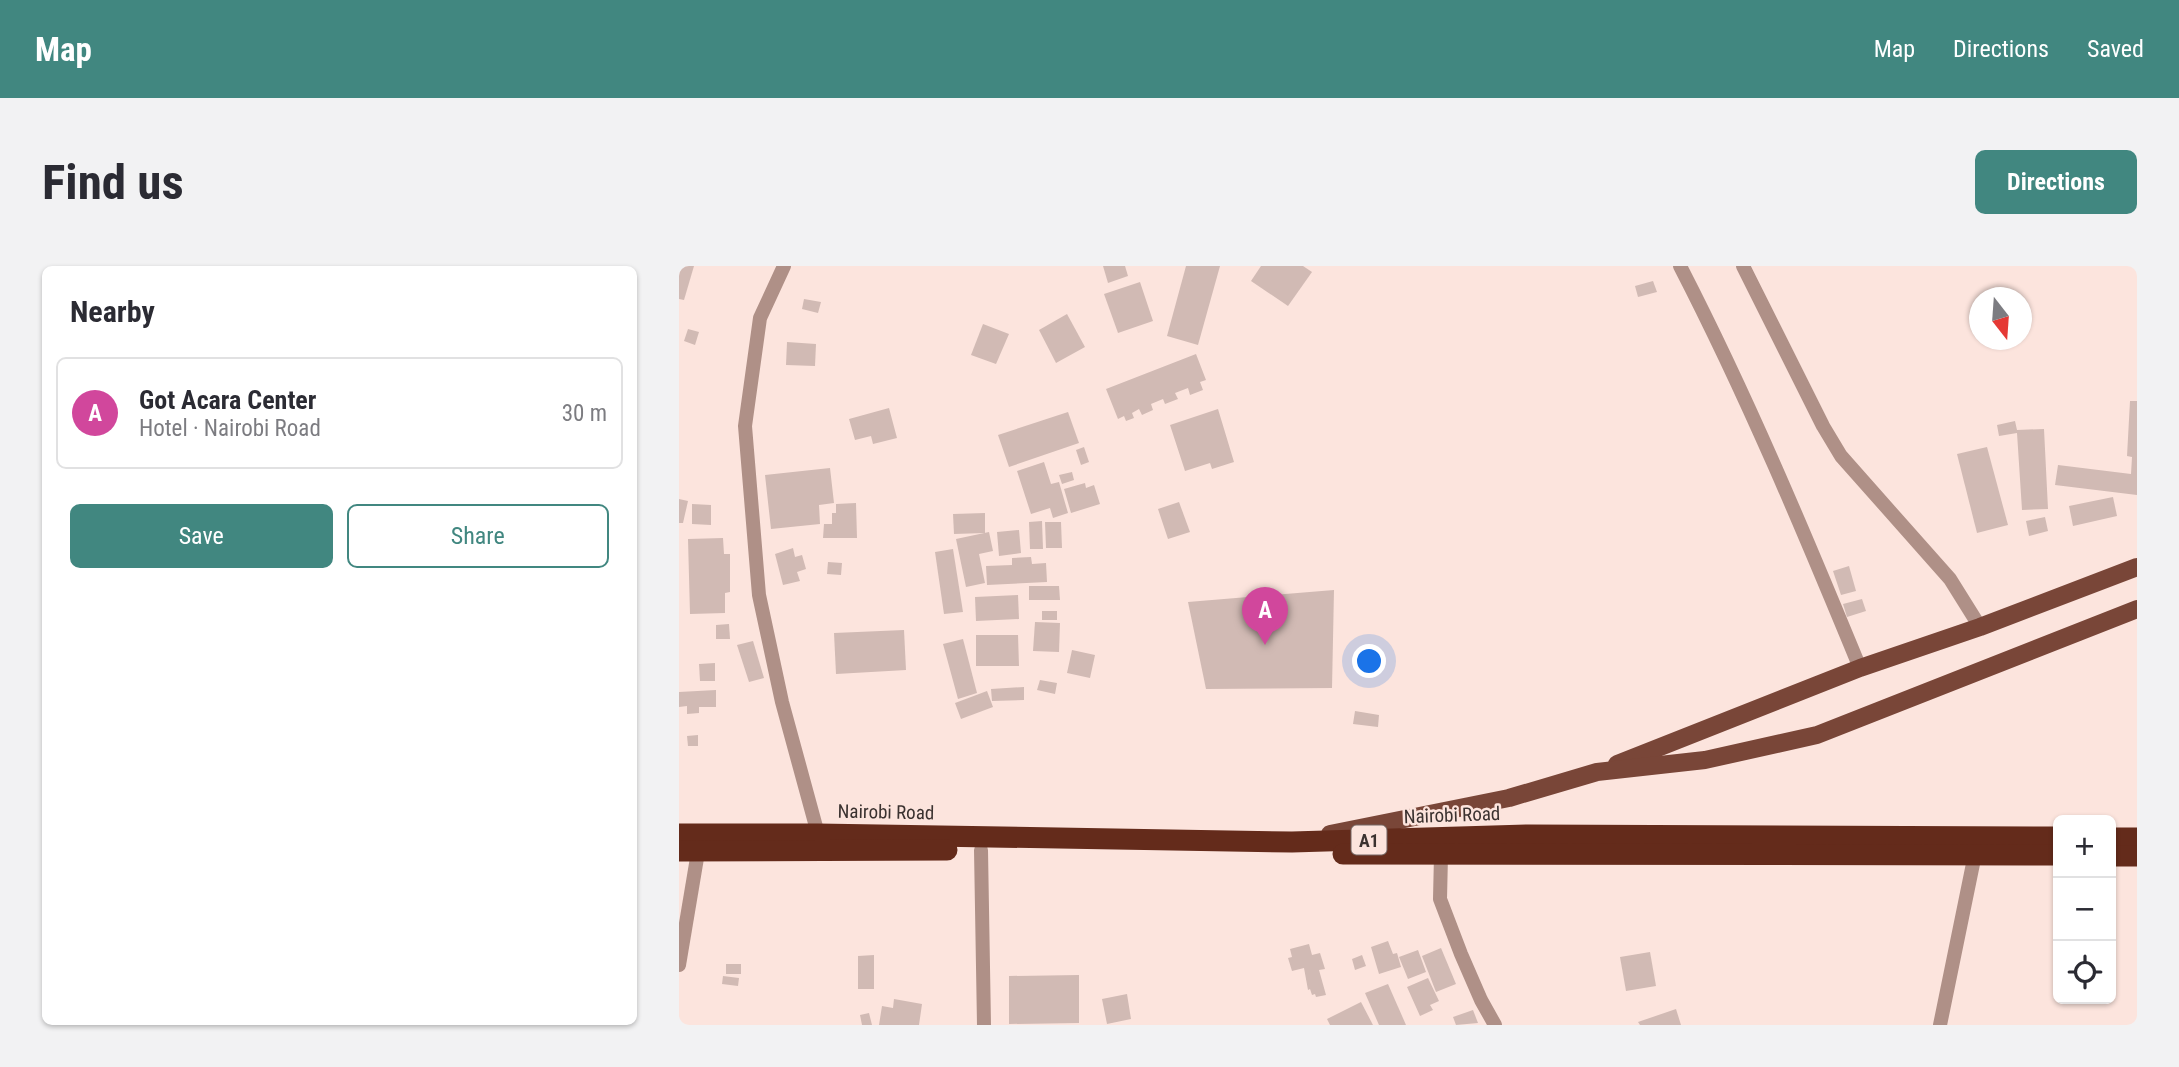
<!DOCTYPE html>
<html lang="en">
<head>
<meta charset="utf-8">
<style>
  body { margin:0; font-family:"Roboto Condensed",sans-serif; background:#f2f2f3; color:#2b2b33 }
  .controls { position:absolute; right:21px; bottom:21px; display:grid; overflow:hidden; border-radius:10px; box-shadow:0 2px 5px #0004 }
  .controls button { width:63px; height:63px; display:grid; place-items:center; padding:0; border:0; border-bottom:2px solid #e1e1e2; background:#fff; color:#2b2b33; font:35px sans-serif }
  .compass { position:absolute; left:1290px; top:21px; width:63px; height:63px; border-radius:50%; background:#fff; box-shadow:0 2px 5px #0004; rotate:163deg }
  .you { position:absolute; left:691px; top:396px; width:24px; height:24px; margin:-18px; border:5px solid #fff; border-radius:50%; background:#1a73e8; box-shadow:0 0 0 10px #1a73e833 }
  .badge { display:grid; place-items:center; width:46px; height:46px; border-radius:50%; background:#418780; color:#fff; font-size:23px; font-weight:700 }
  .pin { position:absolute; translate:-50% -58px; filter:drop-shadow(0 2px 4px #0008) }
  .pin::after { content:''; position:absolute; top:37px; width:24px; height:21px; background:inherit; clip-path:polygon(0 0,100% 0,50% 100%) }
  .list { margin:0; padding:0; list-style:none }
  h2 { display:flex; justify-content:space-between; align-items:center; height:91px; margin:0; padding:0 28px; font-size:30px }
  h2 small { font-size:23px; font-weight:400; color:#7c7c81 }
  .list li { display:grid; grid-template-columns:46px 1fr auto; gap:21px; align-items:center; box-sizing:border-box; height:112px; margin:0 14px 14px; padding:0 14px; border:2px solid #e1e1e2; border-radius:10px }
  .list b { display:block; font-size:26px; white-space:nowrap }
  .list p { margin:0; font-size:23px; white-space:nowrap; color:#7c7c81 }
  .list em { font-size:23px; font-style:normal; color:#7c7c81 }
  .actions { display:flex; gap:14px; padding:21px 28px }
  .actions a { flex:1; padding:16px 0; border:2px solid #418780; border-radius:10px; text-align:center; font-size:24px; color:#418780 }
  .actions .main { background:#418780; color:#fff }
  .icon { flex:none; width:38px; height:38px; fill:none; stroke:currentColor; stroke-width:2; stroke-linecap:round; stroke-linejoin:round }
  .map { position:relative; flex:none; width:1458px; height:759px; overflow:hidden; border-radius:10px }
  header { display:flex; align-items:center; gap:42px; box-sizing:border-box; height:98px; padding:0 35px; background:#418780; color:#fff }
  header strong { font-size:33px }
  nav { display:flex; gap:38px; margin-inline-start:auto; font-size:24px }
  .intro { display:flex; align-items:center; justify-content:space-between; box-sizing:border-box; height:168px; padding:0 42px }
  h1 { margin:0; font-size:49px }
  .button { padding:18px 32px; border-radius:10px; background:#418780; color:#fff; font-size:24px; font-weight:700 }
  main { display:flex; gap:42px; padding:0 42px }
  aside { flex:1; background:#fff; border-radius:10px; box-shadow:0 2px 5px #0004 }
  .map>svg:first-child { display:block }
  .building { fill:#d1bab4 }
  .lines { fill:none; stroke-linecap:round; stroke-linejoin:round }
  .street { stroke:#af9087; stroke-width:14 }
  .primary { stroke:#794638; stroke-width:18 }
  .highway { stroke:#642b1b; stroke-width:21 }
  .labels { text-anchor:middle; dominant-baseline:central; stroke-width:5; stroke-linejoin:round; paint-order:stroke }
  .shield { fill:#fce4dd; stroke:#756764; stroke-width:2 }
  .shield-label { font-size:18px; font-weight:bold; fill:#3b3230 }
  .street-label { font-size:19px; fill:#3b3230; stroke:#fce4dd }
</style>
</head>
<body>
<header>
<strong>Map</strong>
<nav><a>Map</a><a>Directions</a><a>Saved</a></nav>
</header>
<div class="intro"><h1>Find us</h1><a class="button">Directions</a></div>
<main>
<aside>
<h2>Nearby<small></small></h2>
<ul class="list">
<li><span class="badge" style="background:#d1479c">A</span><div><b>Got Acara Center</b><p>Hotel · Nairobi Road</p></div><em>30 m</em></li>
</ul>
<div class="actions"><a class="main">Save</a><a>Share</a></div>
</aside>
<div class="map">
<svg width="1458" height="759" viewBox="0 0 1458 759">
  <rect width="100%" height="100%" fill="#fce4dd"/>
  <g class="building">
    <path d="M0 0H15L5 34 0 33Z"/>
    <path d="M424 0H446L449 10 429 17Z"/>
    <path d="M507 0H541L519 79 488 70Z"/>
    <path d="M582 0H624L633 6 609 40 572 15Z"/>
    <path d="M974 15 978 26 959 31 956 20Z"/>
    <path d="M461 16 474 55 439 67 425 28Z"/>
    <path d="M125 33 142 36 139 47 123 43Z"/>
    <path d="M388 48 406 81 377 97 360 64Z"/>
    <path d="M304 58 330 68 317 98 292 89Z"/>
    <path d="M9 63 20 66 16 79 5 75Z"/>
    <path d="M108 76 137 78 136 100 107 99Z"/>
    <path d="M517 88 527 114 521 116 524 124 511 129 509 122 496 127 499 133 486 138 484 133 472 138 474 144 463 149 460 143 453 147 455 152 447 155 445 150 439 153 427 123Z"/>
    <path d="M1451 135H1458V229L1376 219 1379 199 1452 208 1453 191 1448 190Z"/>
    <path d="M210 142 218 172 194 178 192 170 176 174 170 153Z"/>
    <path d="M539 143 555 196 533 203 531 197 506 205 491 159Z"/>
    <path d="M389 146 400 177 330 201 319 169Z"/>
    <path d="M1336 155 1338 164 1365 163 1369 243 1343 244 1338 167 1320 170 1318 159Z"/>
    <path d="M405 181 410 196 402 199 397 184Z"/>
    <path d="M1308 181 1329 259 1298 267 1278 188Z"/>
    <path d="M365 196 372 218 380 216 389 247 374 252 371 242 352 248 338 205Z"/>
    <path d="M151 202 155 237 140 239 141 258 92 263 86 209Z"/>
    <path d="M393 206 395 214 383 218 380 209Z"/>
    <path d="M406 217 407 222 415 219 421 238 392 247 385 223Z"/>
    <path d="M1434 231 1438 250 1394 260 1390 240Z"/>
    <path d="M0 233 9 235 4 257H0Z"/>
    <path d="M500 236 511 266 489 273 479 243Z"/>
    <path d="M177 237 178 272H144L145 258H153V247H157V238Z"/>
    <path d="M13 238 32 239V259L13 258Z"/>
    <path d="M306 247V267L275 268 274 248Z"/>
    <path d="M1366 251 1369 265 1350 270 1347 255Z"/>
    <path d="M363 255 364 283H351L350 256Z"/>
    <path d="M366 256H382L383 282H367Z"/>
    <path d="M340 264 342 287 320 290 318 266Z"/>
    <path d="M310 266 314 285 300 288 306 317 287 321 277 273Z"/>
    <path d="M44 272 45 288H51V326L46 327V347L11 348 9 273Z"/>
    <path d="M114 282 116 291 123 289 127 303 118 306 121 315 104 319 96 288Z"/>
    <path d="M274 283 284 346 265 348 256 286Z"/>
    <path d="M352 291 353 298 367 297 368 316 308 319 307 300 333 299V292Z"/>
    <path d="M149 296 163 297 162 309 148 308Z"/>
    <path d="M1170 300 1177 325 1162 329 1154 305Z"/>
    <path d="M350 320H380L381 334H350Z"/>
    <path d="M655 324 653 422 527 423 509 336Z"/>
    <path d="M339 329 340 353 297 355 296 331Z"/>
    <path d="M1183 333 1187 345 1168 351 1164 338Z"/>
    <rect x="363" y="345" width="15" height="9"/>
    <path d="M356 356 381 357 380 386 354 385Z"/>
    <path d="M50 358 51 373H37V359Z"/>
    <path d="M225 364 227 404 157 408 155 367Z"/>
    <path d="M297 369H339L340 400H297Z"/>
    <path d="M284 373 298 427 279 433 264 378Z"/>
    <path d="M74 375 85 412 70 416 58 379Z"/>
    <path d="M393 384 416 389 411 412 388 407Z"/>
    <path d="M36 397V415H21L20 398Z"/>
    <path d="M361 414 378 417 376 428 358 424Z"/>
    <path d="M345 421V434L313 435 312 423Z"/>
    <path d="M37 424V441H20V447L8 448V440L0 441V426Z"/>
    <path d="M308 425 314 441 282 453 276 437Z"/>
    <path d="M676 445 700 449 699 461 674 458Z"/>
    <path d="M19 469V480H9L8 470Z"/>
    <path d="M709 675 714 688 718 687 722 701 700 708 692 681Z"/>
    <path d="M630 678 633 689 641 687 646 703 640 704 647 729 637 731 636 728 633 729 631 723 629 724 625 702 613 705 609 692 613 691 611 683Z"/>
    <path d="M762 682 777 718 757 726 743 690Z"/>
    <path d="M739 684 747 706 729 713 720 691Z"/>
    <path d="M971 686 977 720 947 725 941 691Z"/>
    <path d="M195 689V723H179V690Z"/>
    <path d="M683 689 687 700 676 704 673 693Z"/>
    <rect x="47" y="698" width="15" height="10"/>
    <path d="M400 709V757L330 758V710Z"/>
    <path d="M44 710 60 712 59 720 43 718Z"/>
    <path d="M749 712 760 735 751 739 754 744 741 750 728 721Z"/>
    <path d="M709 718 727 759H700L686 727Z"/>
    <path d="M448 728 452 753 428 758 423 733Z"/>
    <path d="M215 733 243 738 240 759H200L203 740 214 742Z"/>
    <path d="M682 736 694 759H651L648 753Z"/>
    <path d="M997 743 1002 759H961L959 756Z"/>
    <path d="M794 744 799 757 777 759 774 751Z"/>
    <path d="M190 747 193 759H183L181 749Z"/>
  </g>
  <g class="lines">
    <g class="street">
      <path d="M105 0 81 52 66 160 80 329 103 436 139 568"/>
      <path d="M1001 0C1068 130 1125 266 1181 402"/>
      <path d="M1064 0 1144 160 1162 190 1271 313 1301 361"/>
      <path d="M302 584 305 759"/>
      <path d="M762 589 761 633 782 688 802 734 816 759"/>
      <path d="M0 699 19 586"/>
      <path d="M1261 759 1296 588"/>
    </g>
    <g class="primary">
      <path d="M938 498 1181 402 1301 361 1458 301"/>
      <path d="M651 568 830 532 918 506 1026 494 1138 469 1458 343"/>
    </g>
    <g class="highway">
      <path d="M0 568H139L613 576 849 569 1379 571"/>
      <path d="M1432 572H1458"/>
      <path d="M0 585 268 584"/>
      <path d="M664 588 1379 589"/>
      <path d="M1432 590H1458"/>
    </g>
  </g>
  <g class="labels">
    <rect class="shield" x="672.5" y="559.5" width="35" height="29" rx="5"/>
    <g class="shield-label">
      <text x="690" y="574">A1</text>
    </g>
    <g class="street-label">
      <text transform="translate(207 546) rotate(1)">Nairobi Road</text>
      <text transform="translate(773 549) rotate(-2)">Nairobi Road</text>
    </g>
  </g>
</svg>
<div class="controls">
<button>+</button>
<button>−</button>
<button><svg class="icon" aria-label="locate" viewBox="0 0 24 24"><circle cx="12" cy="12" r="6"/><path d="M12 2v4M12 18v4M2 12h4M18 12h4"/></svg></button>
</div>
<svg class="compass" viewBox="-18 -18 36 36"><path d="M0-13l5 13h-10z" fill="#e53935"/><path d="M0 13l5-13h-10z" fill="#7c7c81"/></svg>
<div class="you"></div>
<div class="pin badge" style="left:586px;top:379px;background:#d1479c">A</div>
</div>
</main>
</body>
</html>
